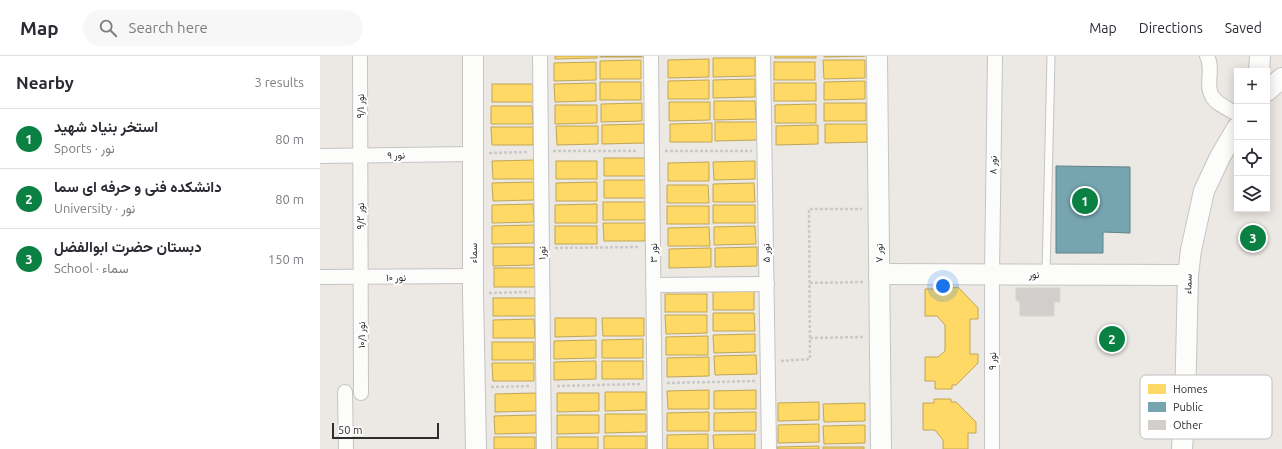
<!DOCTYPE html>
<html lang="en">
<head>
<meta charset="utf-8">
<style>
  body { margin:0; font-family:Ubuntu,Vazirmatn,sans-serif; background:#f7f7f7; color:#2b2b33 }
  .controls { position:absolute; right:12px; top:12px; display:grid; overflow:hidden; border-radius:0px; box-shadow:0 2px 10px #0003 }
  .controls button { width:36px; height:36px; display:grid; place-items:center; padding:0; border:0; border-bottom:1px solid #e1e1e2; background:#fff; color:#2b2b33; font:20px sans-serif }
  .scale { position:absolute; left:12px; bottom:10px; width:107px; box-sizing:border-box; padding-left:4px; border:2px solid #2e2e2e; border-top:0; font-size:11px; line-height:14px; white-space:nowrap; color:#2e2e2e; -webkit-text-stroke:3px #fff; paint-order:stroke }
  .you { position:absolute; left:623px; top:230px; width:14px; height:14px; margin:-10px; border:3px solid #fff; border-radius:50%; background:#1a73e8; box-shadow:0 0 0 6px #1a73e833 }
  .badge { display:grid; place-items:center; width:26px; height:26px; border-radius:50%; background:#0b8043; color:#fff; font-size:13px; font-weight:700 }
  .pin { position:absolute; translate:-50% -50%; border:2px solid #fff; box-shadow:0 1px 4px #0006 }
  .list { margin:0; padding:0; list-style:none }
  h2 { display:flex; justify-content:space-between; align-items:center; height:52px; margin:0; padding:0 16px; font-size:17px }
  h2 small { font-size:13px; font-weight:400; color:#7c7c81 }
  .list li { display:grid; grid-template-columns:26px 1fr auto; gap:12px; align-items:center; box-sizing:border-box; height:60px; padding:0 16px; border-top:1px solid #e1e1e2 }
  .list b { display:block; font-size:15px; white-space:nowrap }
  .list p { margin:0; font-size:13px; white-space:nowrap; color:#7c7c81 }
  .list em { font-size:13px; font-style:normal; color:#7c7c81 }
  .icon { flex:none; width:22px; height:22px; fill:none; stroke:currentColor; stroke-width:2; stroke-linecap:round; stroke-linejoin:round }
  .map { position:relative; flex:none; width:962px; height:393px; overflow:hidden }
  header { display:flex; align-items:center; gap:24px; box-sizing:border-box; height:56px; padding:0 20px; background:#fff; border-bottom:1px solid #e1e1e2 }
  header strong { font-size:19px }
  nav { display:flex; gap:22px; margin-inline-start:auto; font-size:14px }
  .search { width:280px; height:36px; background:#f7f7f7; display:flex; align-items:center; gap:10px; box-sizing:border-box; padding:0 14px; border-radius:22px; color:#7c7c81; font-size:15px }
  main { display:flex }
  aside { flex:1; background:#fff }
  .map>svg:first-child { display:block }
  .homes { fill:#ffd966; stroke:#c0a655 }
  .public { fill:#76a5af; stroke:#608188 }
  .building { fill:#d1cecb; stroke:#d7d4d0 }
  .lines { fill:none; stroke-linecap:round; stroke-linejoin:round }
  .lane-casing { stroke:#c5c4c5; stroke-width:9 }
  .street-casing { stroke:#c5c4c5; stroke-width:16 }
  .secondary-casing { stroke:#c5c4c5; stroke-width:22 }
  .path { stroke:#c9c9c8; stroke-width:2.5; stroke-dasharray:3 2; stroke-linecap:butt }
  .lane { stroke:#fcfcfb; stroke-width:7 }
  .street { stroke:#fcfcfb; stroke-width:14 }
  .secondary { stroke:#fcfcfb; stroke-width:20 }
  .labels { text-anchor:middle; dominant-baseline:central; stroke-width:4; stroke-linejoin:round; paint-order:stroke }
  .street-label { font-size:10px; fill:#2e2e2e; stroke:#fff }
  .key { fill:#fff; stroke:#c0c0c0; stroke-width:1 }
  .key-label { font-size:11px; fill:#2e2e2e }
</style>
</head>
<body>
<header>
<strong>Map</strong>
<div class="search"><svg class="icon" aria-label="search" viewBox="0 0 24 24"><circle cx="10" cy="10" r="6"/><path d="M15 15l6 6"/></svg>Search here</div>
<nav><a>Map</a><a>Directions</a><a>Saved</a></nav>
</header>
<main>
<aside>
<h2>Nearby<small>3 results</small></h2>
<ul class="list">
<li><span class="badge">1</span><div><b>استخر بنیاد شهید</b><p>Sports · نور</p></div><em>80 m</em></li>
<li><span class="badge">2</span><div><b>دانشکده فنی و حرفه ای سما</b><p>University · نور</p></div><em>80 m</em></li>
<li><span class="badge">3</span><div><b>دبستان حضرت ابوالفضل</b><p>School · سماء</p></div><em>150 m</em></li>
</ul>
</aside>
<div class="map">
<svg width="962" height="393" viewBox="0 0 962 393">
  <rect width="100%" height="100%" fill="#ece8e4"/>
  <g class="homes">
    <path d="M235 0H277V2L235 3Z"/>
    <rect x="280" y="0" width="42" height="1"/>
    <rect x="455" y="0" width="41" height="2"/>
    <path d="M504 0H545L504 1Z"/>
    <path d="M393 2H435V20L393 21Z"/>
    <path d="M389 3V21L348 22V4Z"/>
    <path d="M321 4V23H280V5Z"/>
    <path d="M503 4H545V22L504 23Z"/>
    <path d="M276 6V24L234 25V7Z"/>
    <rect x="454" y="6" width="41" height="18"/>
    <path d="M435 23V41L393 42V24Z"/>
    <path d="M389 24V43H348V25Z"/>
    <path d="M545 25V43L504 44V26Z"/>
    <rect x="280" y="26" width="41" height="18"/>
    <path d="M276 27V45L235 46 234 28Z"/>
    <rect x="454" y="27" width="42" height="18"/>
    <rect x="172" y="28" width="41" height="18"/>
    <path d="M394 45H435L436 63 394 64Z"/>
    <path d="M349 46H390V64L349 65Z"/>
    <path d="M322 47V65L281 66V48Z"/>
    <rect x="504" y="47" width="42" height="18"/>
    <path d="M496 48V67H455V49Z"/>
    <path d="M235 49H277V67L235 68Z"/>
    <path d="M171 50H212L213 68H171Z"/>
    <path d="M395 66H437V84L395 85Z"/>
    <path d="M392 67V86H350V68Z"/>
    <path d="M324 68V87L282 88V69Z"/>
    <path d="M505 68H547V86L505 87Z"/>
    <path d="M498 69V88L456 89V70Z"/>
    <path d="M236 70H278V88L237 89Z"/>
    <path d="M171 71H213V89H172Z"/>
    <path d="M284 102H325L326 120H284Z"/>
    <path d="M214 104V123H173L172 105Z"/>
    <rect x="236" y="105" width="41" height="18"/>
    <path d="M435 105V123L394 124 393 106Z"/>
    <path d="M389 106V125H348V107Z"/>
    <path d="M284 124H325L326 142H284Z"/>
    <path d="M214 126V144L173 145 172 127Z"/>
    <path d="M277 126V145H236V127Z"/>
    <path d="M434 127 435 146H393V128Z"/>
    <path d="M347 129H388L389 147H347Z"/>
    <rect x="283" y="146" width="42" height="18"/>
    <path d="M213 148 214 166 172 167V149Z"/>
    <path d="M277 148V167H235V149Z"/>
    <rect x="393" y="149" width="42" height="18"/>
    <rect x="347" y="150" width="42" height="18"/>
    <path d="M283 167H325V185H284Z"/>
    <path d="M214 169V187L172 188V170Z"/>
    <rect x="235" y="170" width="42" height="18"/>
    <path d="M435 170 436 188 394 189V171Z"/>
    <path d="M389 171 390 190H348V172Z"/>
    <path d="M173 191H214V209L173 210Z"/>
    <path d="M437 191V210L395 211V192Z"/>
    <path d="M391 192V211L349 212V193Z"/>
    <rect x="174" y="212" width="42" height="19"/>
    <path d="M633 228V232L638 231 658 252V263H650V298H658V307L636 329H632V333H615V325H605V301H618L625 295V269L617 260H605V233H616V229Z"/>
    <path d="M434 235V254H393V236Z"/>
    <rect x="345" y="238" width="42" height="18"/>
    <rect x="173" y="242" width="42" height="18"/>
    <path d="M393 257H434L435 275H393Z"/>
    <path d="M345 259H387V277L346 278Z"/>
    <path d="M235 262H276V280L235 281Z"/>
    <path d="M282 262H324V280H283Z"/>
    <path d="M214 263 215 282H173V264Z"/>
    <path d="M435 278V296L394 297 393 279Z"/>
    <path d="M388 280V299H346V281Z"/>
    <path d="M323 283V302H282V284Z"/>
    <path d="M276 284V302L234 303V285Z"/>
    <rect x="172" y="286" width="42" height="18"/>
    <path d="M436 299 437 318 395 319 394 300Z"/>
    <path d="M389 301V320L347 321V302Z"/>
    <path d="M276 305V323L234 324V306Z"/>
    <rect x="282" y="305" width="41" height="18"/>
    <path d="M172 307H214V325H173Z"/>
    <path d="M389 334V353H348L347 335Z"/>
    <path d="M436 334V353H394V335Z"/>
    <path d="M285 336H326V354L285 355Z"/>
    <path d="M216 337V355L175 356V338Z"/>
    <path d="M237 337H279V355L237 356Z"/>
    <path d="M614 343H631V346H636L656 366V377H648V393H623V384L615 374H603V347H614Z"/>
    <path d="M499 346V364L458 365V347Z"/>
    <path d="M545 347V365L504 366 503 348Z"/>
    <path d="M389 356V375H347V357Z"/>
    <path d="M436 356V375H394V357Z"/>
    <path d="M285 358H326V376L285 377Z"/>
    <path d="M216 359V377L175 378 174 360Z"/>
    <path d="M237 359H279V377L237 378Z"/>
    <path d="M499 368V386L458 387V369Z"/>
    <path d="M545 369V387L504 388 503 370Z"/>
    <path d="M388 378V393H347V379Z"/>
    <path d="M435 378V393H394L393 379Z"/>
    <rect x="284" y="380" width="42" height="13"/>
    <rect x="174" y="381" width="41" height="12"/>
    <rect x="237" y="381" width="41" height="12"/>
    <path d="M499 390V393H457V391Z"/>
    <rect x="503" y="391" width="41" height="2"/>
  </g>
  <path class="public" d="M736 110 810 111V177L783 176V197H736Z"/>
  <path class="building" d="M696 232H740V246H734V260H700V246L696 244Z"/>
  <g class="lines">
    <defs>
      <path id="lane" d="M726 218 731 0"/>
      <g id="street">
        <path d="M40 0 41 337"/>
        <path d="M220 0 224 393"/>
        <path d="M331 0 335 393"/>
        <path d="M443 0 449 393"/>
        <path d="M887 0C894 13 885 29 892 40 896 48 909 53 917 58"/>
        <path d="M0 100 153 98"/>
        <path d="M0 221 153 220"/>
        <path d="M333 229 447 228"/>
        <path d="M25 336 26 393"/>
        <path d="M672 393V217L675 0"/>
      </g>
      <g id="secondary">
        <path d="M153 0V237L156 393"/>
        <path d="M557 0 561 393"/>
        <path d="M939 15 940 0"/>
        <path d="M947 35 962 22"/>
        <path d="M559 218 868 219"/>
        <path d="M862 393 865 349 868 219 871 194 884 135 900 101 917 72"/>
      </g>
    </defs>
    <use href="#lane" class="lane-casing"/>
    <use href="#street" class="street-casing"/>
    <use href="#secondary" class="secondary-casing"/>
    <g class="path">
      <path d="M233 95H318"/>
      <path d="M345 95H432"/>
      <path d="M169 97 208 96"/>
      <path d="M235 192 320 191"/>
      <path d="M490 227 543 226"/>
      <path d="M169 237 210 236"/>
      <path d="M490 282 544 281"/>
      <path d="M461 305 490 303 489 153H542"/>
      <path d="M347 327 436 325"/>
      <path d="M237 330 322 328"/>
      <path d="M171 331 210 330"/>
    </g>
    <use href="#lane" class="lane"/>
    <use href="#street" class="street"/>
    <use href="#secondary" class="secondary"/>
  </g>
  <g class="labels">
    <g class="street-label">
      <text transform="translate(40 50) rotate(-90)">نور ۹/۱</text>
      <text transform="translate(76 99) rotate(-1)">نور ۹</text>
      <text transform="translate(673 109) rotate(-89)">نور ۸</text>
      <text transform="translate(40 160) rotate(-90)">نور ۹/۲</text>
      <text transform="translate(153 197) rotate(-90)">سماء</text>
      <text transform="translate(222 197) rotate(-91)">نور۱</text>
      <text transform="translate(333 197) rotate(-90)">نور ۳</text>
      <text transform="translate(446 197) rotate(-91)">نور ۵</text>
      <text transform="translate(559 197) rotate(-91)">نور ۷</text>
      <text x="714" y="218">نور</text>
      <text x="76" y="221">نور ۱۰</text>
      <text transform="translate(868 228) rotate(-88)">سماء</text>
      <text transform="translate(41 279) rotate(-90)">نور ۱۰/۱</text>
      <text transform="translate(672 305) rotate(-90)">نور ۹</text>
    </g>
  </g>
  <rect x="820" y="319" width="132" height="64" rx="6" class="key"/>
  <rect x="828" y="328" width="18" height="10" fill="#ffd966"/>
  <rect x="828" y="346" width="18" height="10" fill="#76a5af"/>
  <rect x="828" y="364" width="18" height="10" fill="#d1cecb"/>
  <g class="key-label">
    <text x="853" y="337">Homes</text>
    <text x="853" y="355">Public</text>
    <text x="853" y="373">Other</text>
  </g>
</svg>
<div class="controls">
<button>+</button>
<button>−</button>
<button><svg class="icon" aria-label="locate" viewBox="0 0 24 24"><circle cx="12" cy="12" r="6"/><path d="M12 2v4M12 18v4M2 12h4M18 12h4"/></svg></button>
<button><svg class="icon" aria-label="layers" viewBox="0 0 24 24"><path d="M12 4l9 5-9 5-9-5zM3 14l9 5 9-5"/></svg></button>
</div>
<div class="scale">50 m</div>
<div class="you"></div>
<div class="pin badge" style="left:765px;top:145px">1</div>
<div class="pin badge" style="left:792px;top:283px">2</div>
<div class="pin badge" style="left:933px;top:182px">3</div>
</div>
</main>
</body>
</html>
